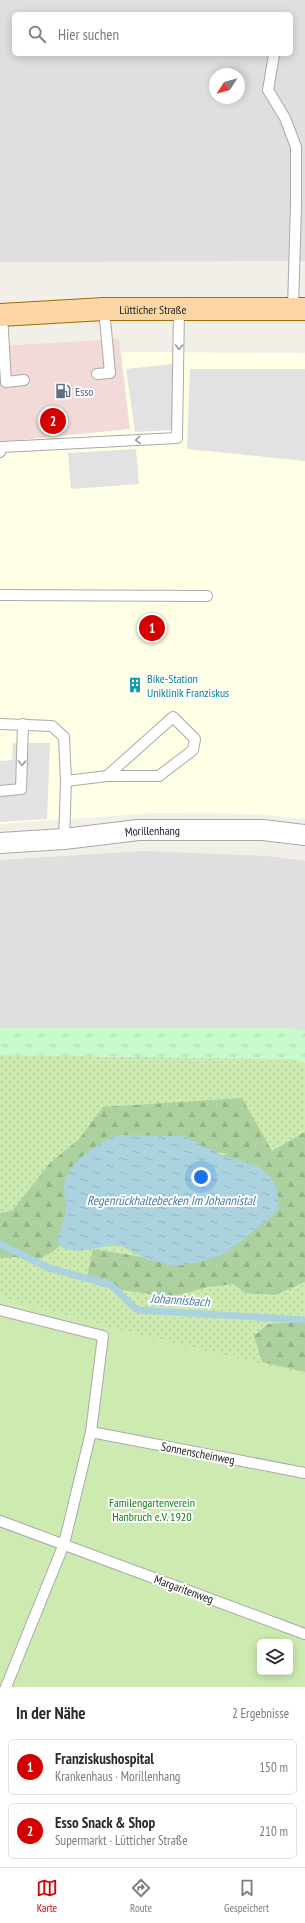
<!DOCTYPE html>
<html lang="de">
<head>
<meta charset="utf-8">
<style>
  body { margin:0; font-family:"PT Sans Narrow",sans-serif; background:#f2f2f3; color:#2b2b33 }
  .controls { position:absolute; right:12px; bottom:12px; display:grid; overflow:hidden; border-radius:6px; box-shadow:0 2px 10px #0003 }
  .controls button { width:36px; height:36px; display:grid; place-items:center; padding:0; border:0; border-bottom:1px solid #e1e1e2; background:#fff; color:#2b2b33; font:20px sans-serif }
  .compass { position:absolute; left:209px; top:68px; width:36px; height:36px; border-radius:50%; background:#fff; box-shadow:0 2px 10px #0003; rotate:234deg }
  .you { position:absolute; left:201px; top:1177px; width:14px; height:14px; margin:-10px; border:3px solid #fff; border-radius:50%; background:#1a73e8; box-shadow:0 0 0 6px #1a73e833 }
  .badge { display:grid; place-items:center; width:26px; height:26px; border-radius:50%; background:#d40000; color:#fff; font-size:13px; font-weight:700 }
  .pin { position:absolute; translate:-50% -50%; border:2px solid #fff; box-shadow:0 1px 4px #0006 }
  .list { margin:0; padding:0; list-style:none }
  h2 { display:flex; justify-content:space-between; align-items:center; height:52px; margin:0; padding:0 16px; font-size:17px }
  h2 small { font-size:13px; font-weight:400; color:#7c7c81 }
  .list li { display:grid; grid-template-columns:26px 1fr auto; gap:12px; align-items:center; box-sizing:border-box; height:56px; margin:0 8px 8px; padding:0 8px; border:1px solid #e1e1e2; border-radius:6px }
  .list b { display:block; font-size:15px; white-space:nowrap }
  .list p { margin:0; font-size:13px; white-space:nowrap; color:#7c7c81 }
  .list em { font-size:13px; font-style:normal; color:#7c7c81 }
  .icon { flex:none; width:22px; height:22px; fill:none; stroke:currentColor; stroke-width:2; stroke-linecap:round; stroke-linejoin:round }
  .map { position:relative; flex:none; width:305px; height:1687px; overflow:hidden }
  .search { position:absolute; background:#fff; box-shadow:0 2px 10px #0003; left:12px; right:12px; top:12px; height:44px; display:flex; align-items:center; gap:10px; box-sizing:border-box; padding:0 14px; border-radius:6px; color:#7c7c81; font-size:15px }
  .sheet { height:180px; background:#fff }
  nav { display:flex; justify-content:space-around; align-items:center; box-sizing:border-box; height:56px; border-top:1px solid #e1e1e2; background:#fff; font-size:11px; color:#7c7c81 }
  nav a { display:grid; justify-items:center; gap:2px }
  nav .on { color:#d40000 }
  .map>svg:first-child { display:block }
  .residential { fill:#e0dfdf; fill-rule:evenodd }
  .commercial { fill:#f2dad9 }
  .education { fill:#ffffe5 }
  .grass { fill:url(#grass-dots) }
  .forest { fill:url(#forest-firs) }
  .park { fill:url(#park-tufts) }
  .garden { fill:#cdebb0; fill-rule:evenodd }
  .parking { fill:#e2e2e2 }
  .water { fill:url(#water-ripples) }
  .lines { fill:none; stroke-linecap:round; stroke-linejoin:round }
  .stream { stroke:#aad3df; stroke-width:7 }
  .lane-casing { stroke:#a9a9a9; stroke-width:12 }
  .street-casing { stroke:#a9a9a9; stroke-width:22 }
  .primary-casing { stroke:#a06b00; stroke-width:24 }
  .lane { stroke:#fff; stroke-width:10 }
  .street { stroke:#fff; stroke-width:20 }
  .primary { stroke:#fcd6a4; stroke-width:22 }
  .oneway { stroke:#9c9c9c }
  .labels { text-anchor:middle; dominant-baseline:central; stroke-width:4; stroke-linejoin:round; paint-order:stroke }
  .street-label { font-size:12px; fill:#222; stroke:#fff }
  .service-label { font-size:12px; fill:#4e5e75; stroke:#fff; text-anchor:start }
  .culture-label { font-size:12px; fill:#0d838f; stroke:#fff; text-anchor:start }
  .park-label { font-size:12px; fill:#0c8416; stroke:#fff }
  .water-label { font-size:13px; font-style:italic; fill:#4a7aab; stroke:#fff }
</style>
</head>
<body>
<div class="map">
<svg width="305" height="1687" viewBox="0 0 305 1687">
  <defs>
    <pattern id="grass-dots" width="8" height="8" patternUnits="userSpaceOnUse"><rect width="8" height="8" fill="#cdebb0"/><path d="M2 2h.1M6 6h.1" fill="none" stroke="#b0c997" stroke-width="1.8" stroke-linecap="round"/></pattern>
    <pattern id="forest-firs" width="22" height="20" patternUnits="userSpaceOnUse"><rect width="22" height="20" fill="#add19e"/><path d="M5 1l3.5 6h-7zM16 11l3.5 6h-7z" fill="#95b388"/></pattern>
    <pattern id="park-tufts" width="24" height="20" patternUnits="userSpaceOnUse"><rect width="24" height="20" fill="#c8facc"/><path d="M3 7l-1-3M5 7V3M7 7l1-3M15 17l-1-3M17 17v-4M19 17l1-3" fill="none" stroke="#acd6af"/></pattern>
    <pattern id="water-ripples" width="26" height="14" patternUnits="userSpaceOnUse"><rect width="26" height="14" fill="#aad3df"/><path d="M2 4q2-2 4 0t4 0M15 11q2-2 4 0t4 0" fill="none" stroke="#92b5bf"/></pattern>
  </defs>
  <rect width="100%" height="100%" fill="#f2efe9"/>
  <g class="residential">
    <path d="M0 0H305V261L0 262ZM14 14H291V54H14ZM215 74H239V98H215Z"/>
    <path d="M143 851 266 856 305 861V1031L287 1028H0V860Z"/>
  </g>
  <path class="commercial" d="M119 339 130 429 0 442V346Z"/>
  <path class="education" d="M121 352 305 353V819L255 814 156 813 0 824V442L130 429Z"/>
  <path class="grass" d="M0 1055 293 1059 305 1063V1375L111 1328 0 1297Z"/>
  <g class="forest">
    <path d="M242 1098 272 1151 305 1132V1282L275 1295 245 1293 233 1284 208 1287 171 1297 114 1289 86 1280 93 1249 185 1264 222 1155 230 1154 142 1143 69 1214 62 1244 52 1252 39 1259 16 1257 0 1258V1213L12 1211 50 1163 79 1139 103 1107Z"/>
    <path d="M305 1321V1372L262 1362 254 1336 268 1324Z"/>
  </g>
  <path class="park" d="M0 1028H287L305 1031V1063L292 1059 0 1055Z"/>
  <path class="garden" d="M0 1297 111 1328 305 1375V1687H0ZM260 1642H290V1672H260Z"/>
  <g class="parking">
    <path d="M172 364 173 430 135 432 126 369Z"/>
    <path d="M190 369H305V461L187 449Z"/>
    <path d="M136 449 139 484 71 489 68 453Z"/>
    <path d="M13 743H50L47 819 0 822V761L12 760Z"/>
  </g>
  <path class="water" d="M116 1135 183 1136 222 1155 258 1166 270 1176 276 1186 279 1206 273 1216 224 1254 203 1261 177 1266 149 1260 121 1246H109L78 1251 65 1249 60 1246 57 1238C61 1227 66 1217 66 1205 66 1199 63 1192 64 1186 67 1161 96 1146 116 1135Z"/>
  <g class="lines">
    <path class="stream" d="M0 1244 49 1268 111 1285 137 1310 305 1320"/>
    <defs>
      <g id="lane">
        <path d="M274 55 268 90 285 118 296 147V205L293 308"/>
        <path d="M2 314 6 382 24 380"/>
        <path d="M97 374 110 373 104 309"/>
        <path d="M0 452 2 447 177 438 179 308"/>
        <path d="M0 595 207 596"/>
        <path d="M0 724 52 726 64 737 66 781 64 839"/>
        <path d="M66 781 107 776 173 717 195 739 193 750 159 776H107"/>
        <path d="M0 791 21 789 23 724"/>
        <path d="M0 1310 103 1336 91 1432 64 1544 6 1687"/>
        <path d="M91 1432 305 1473"/>
        <path d="M0 1521 305 1634"/>
      </g>
      <g id="street">
        <path id="s1" d="M0 843 64 839 138 830H263L305 835"/>
      </g>
      <g id="primary">
        <path id="s2" d="M0 315 104 309H305"/>
      </g>
    </defs>
    <use href="#lane" class="lane-casing"/>
    <use href="#street" class="street-casing"/>
    <use href="#primary" class="primary-casing"/>
    <use href="#lane" class="lane"/>
    <use href="#street" class="street"/>
    <use href="#primary" class="primary"/>
  </g>
  <defs><path id="oneway-chevron" d="M-2-3.5L2.5 0L-2 3.5" fill="none" stroke-width="1.6" stroke-linecap="round" stroke-linejoin="round"/></defs>
  <g class="oneway">
    <use href="#oneway-chevron" transform="translate(179 347) rotate(92)"/>
    <use href="#oneway-chevron" transform="translate(138 440) rotate(177)"/>
    <use href="#oneway-chevron" transform="translate(22 763) rotate(92)"/>
  </g>
  <defs>
    <symbol id="fuel-bare" viewBox="-9 -9 18 18"><path d="M-5.5-6h7V0h2V4h1.3V-2.5L3-4.5l.8-.8L6-3V5H2.5V1h-1V6h-7ZM-4.2-4.7v3.2H.2V-4.7Z" fill="#5c6f8a" stroke="#fff" stroke-width="2.5" paint-order="stroke"/></symbol>
    <symbol id="building-bare" viewBox="-9 -9 18 18"><path d="M-4-6H4V6H1V3H-1V6H-4ZM-2.5-4.3h1.7v1.8h-1.7ZM.8-4.3h1.7v1.8H.8ZM-2.5-1h1.7V.8h-1.7ZM.8-1h1.7V.8H.8Z" fill="#0f9aa8" stroke="#fff" stroke-width="2.5" paint-order="stroke"/></symbol>
  </defs>
  <g fill-rule="evenodd">
    <use href="#fuel-bare" x="52" y="380" width="22" height="22"/>
    <use href="#building-bare" x="124" y="674" width="22" height="22"/>
  </g>
  <g class="labels">
    <g class="street-label">
      <text stroke="none"><textPath href="#s2" startOffset="153">Lütticher Straße</textPath></text>
      <text stroke="none"><textPath href="#s1" startOffset="153">Morillenhang</textPath></text>
      <text transform="translate(198 1453) rotate(11)">Sonnenscheinweg</text>
      <text transform="translate(184 1589) rotate(20)">Margaritenweg</text>
    </g>
    <g class="service-label">
      <text x="75" y="391">Esso</text>
    </g>
    <g class="culture-label">
      <text x="147" y="678">Bike-Station<tspan x="147" dy="14">Uniklinik Franziskus</tspan></text>
    </g>
    <g class="park-label">
      <text x="152" y="1502">Familengartenverein<tspan x="152" dy="14">Hanbruch e.V. 1920</tspan></text>
    </g>
    <g class="water-label">
      <text x="171" y="1200">Regenrückhaltebecken Im Johannistal</text>
      <text transform="translate(180 1300) rotate(4)">Johannisbach</text>
    </g>
  </g>
</svg>
<div class="controls">
<button><svg class="icon" aria-label="layers" viewBox="0 0 24 24"><path d="M12 4l9 5-9 5-9-5zM3 14l9 5 9-5"/></svg></button>
</div>
<svg class="compass" viewBox="-18 -18 36 36"><path d="M0-13l5 13h-10z" fill="#e53935"/><path d="M0 13l5-13h-10z" fill="#7c7c81"/></svg>
<div class="you"></div>
<div class="pin badge" style="left:152px;top:628px">1</div>
<div class="pin badge" style="left:53px;top:421px">2</div>
<div class="search"><svg class="icon" aria-label="search" viewBox="0 0 24 24"><circle cx="10" cy="10" r="6"/><path d="M15 15l6 6"/></svg>Hier suchen</div>
</div>
<section class="sheet">
<h2>In der Nähe<small>2 Ergebnisse</small></h2>
<ul class="list">
<li><span class="badge">1</span><div><b>Franziskushospital</b><p>Krankenhaus · Morillenhang</p></div><em>150 m</em></li>
<li><span class="badge">2</span><div><b>Esso Snack &amp; Shop</b><p>Supermarkt · Lütticher Straße</p></div><em>210 m</em></li>
</ul>
</section>
<nav>
<a class="on"><svg class="icon" aria-label="map" viewBox="0 0 24 24"><path d="M3 6l6-2 6 2 6-2v14l-6 2-6-2-6 2zM9 4v14M15 6v14"/></svg>Karte</a>
<a><svg class="icon" aria-label="directions" viewBox="0 0 24 24"><path d="M12 3l9 9-9 9-9-9zM9 14v-3h6M13 9l2 2-2 2"/></svg>Route</a>
<a><svg class="icon" aria-label="saved" viewBox="0 0 24 24"><path d="M7 4h10v16l-5-4-5 4z"/></svg>Gespeichert</a>
</nav>
</body>
</html>
